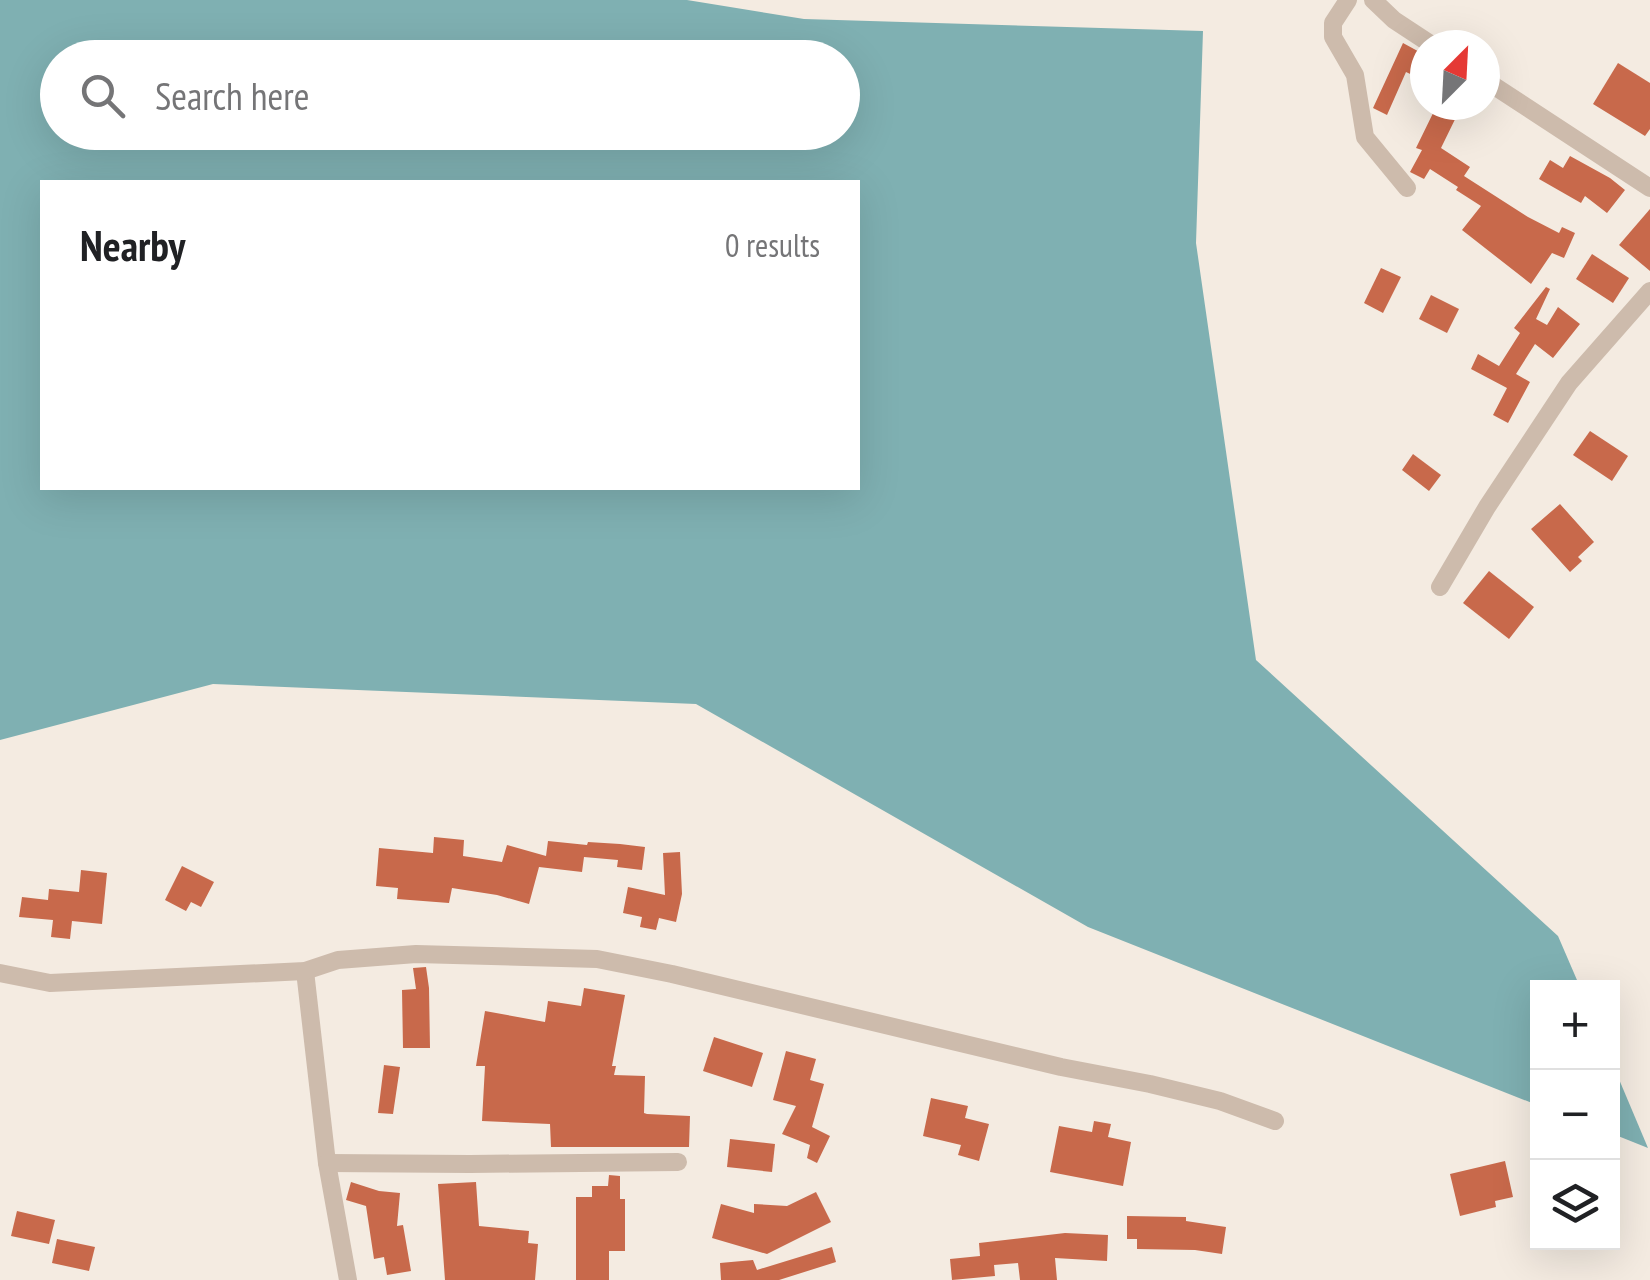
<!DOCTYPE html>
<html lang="en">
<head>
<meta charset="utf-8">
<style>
  body { margin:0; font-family:"PT Sans Narrow",sans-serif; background:#f2f2f2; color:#202124 }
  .controls { position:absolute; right:30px; bottom:30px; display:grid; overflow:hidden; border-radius:0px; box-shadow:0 10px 40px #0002 }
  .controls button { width:90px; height:90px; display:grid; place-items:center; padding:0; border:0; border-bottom:2px solid #e0e0e0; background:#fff; color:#202124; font:50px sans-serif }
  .compass { position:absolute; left:1410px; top:30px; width:90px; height:90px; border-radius:50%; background:#fff; box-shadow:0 10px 40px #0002; rotate:24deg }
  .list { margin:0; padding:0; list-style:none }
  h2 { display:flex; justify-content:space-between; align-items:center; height:130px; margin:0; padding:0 40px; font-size:42px }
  h2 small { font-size:32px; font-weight:400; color:#757577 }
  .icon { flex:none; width:55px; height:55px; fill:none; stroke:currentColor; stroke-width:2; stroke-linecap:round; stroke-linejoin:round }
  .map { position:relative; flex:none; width:1650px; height:1280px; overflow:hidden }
  .search { position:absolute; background:#fff; box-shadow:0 10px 40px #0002; left:40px; top:40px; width:820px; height:110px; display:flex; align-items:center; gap:25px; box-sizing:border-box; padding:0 35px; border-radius:55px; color:#757577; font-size:38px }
  .panel { position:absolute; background:#fff; box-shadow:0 10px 40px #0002; left:40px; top:180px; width:820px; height:310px; border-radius:0px }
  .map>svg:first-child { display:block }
  .water { fill:#7fb0b2; fill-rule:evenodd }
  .building { fill:#c8694b }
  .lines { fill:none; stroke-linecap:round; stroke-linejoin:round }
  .street { stroke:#cdbbac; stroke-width:18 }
</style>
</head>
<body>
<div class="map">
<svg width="1650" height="1280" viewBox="0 0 1650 1280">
  <rect width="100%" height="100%" fill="#f4ebe1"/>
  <g class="water">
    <path d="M0 0H687L804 19 1203 31 1196 243 1256 660 1558 936 1580 987 1538 988 1537 1105 1088 927 696 704 213 684 0 740ZM58 58H842V132H58ZM42 182H858V488H42Z"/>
    <path d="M1612 1065H1613L1648 1148 1613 1134Z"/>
  </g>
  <g class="building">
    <path d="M1403 43 1425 55V81L1406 72 1387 115 1373 108Z"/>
    <path d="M1618 63 1650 83V129L1645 136 1593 104Z"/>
    <path d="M1437 105H1462L1441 148 1470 167 1464 176 1528 217 1559 233 1562 227 1575 233 1564 258 1552 253 1531 284 1462 230 1481 206 1456 190 1458 187 1430 169 1424 179 1410 172 1422 150 1416 148Z"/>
    <path d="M1570 156 1610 178 1625 190 1607 213 1585 196 1581 203 1539 179 1550 160 1563 168Z"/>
    <path d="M1650 209V271L1619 245Z"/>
    <path d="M1592 254 1629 278 1613 303 1576 279Z"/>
    <path d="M1381 268 1401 277 1383 313 1364 303Z"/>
    <path d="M1546 287 1550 289 1536 319 1547 325 1558 307 1580 324 1553 358 1535 344 1516 374 1530 382 1508 423 1493 415 1507 388 1471 369 1478 354 1499 366 1520 333 1514 328Z"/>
    <path d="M1431 295 1459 309 1447 333 1419 319Z"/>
    <path d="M1590 431 1628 456 1612 481 1573 455Z"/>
    <path d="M1413 454 1441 475 1429 491 1402 470Z"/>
    <path d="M1560 504 1594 542 1578 557 1582 561 1570 572 1531 529Z"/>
    <path d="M1489 571 1534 607 1509 639 1463 603Z"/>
    <path d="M434 837 464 840 463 856 502 862 507 845 546 856 548 841 587 845 588 842 620 844 645 847 642 870 617 867 618 860 584 857 582 872 539 867 529 904 497 895 452 888 449 903 397 899 398 888 376 886 379 848 433 853Z"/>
    <path d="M680 852 682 894 676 922 659 918 656 930 640 927 642 917 623 913 628 887 665 895 663 853Z"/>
    <path d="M182 866 214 882 201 907 191 902 186 911 165 900Z"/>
    <path d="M81 870 107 873 102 924 72 921 70 939 51 937 53 920 19 917 22 897 48 900 49 889 79 892Z"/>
    <path d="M426 967 429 988 430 1048H403L402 990 416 989 413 968Z"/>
    <path d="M584 988 625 995 612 1066H616L614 1075 645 1076 644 1113 647 1114 690 1116 689 1147H551L550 1124 482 1121 485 1066H476L485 1011 545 1022 548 1001 581 1006Z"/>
    <path d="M714 1037 763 1053 752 1087 703 1071Z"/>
    <path d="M786 1051 816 1059 810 1080 824 1084 812 1127 830 1136 817 1163 807 1158 810 1145 782 1134 796 1106 773 1100Z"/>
    <path d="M384 1065 400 1067 393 1114 378 1113Z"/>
    <path d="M931 1098 968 1106 965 1118 989 1124 979 1161 958 1155 961 1145 923 1136Z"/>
    <path d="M1094 1121 1111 1124 1108 1137 1131 1142 1123 1186 1050 1172 1059 1126 1092 1132Z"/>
    <path d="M730 1139 775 1144 772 1172 727 1167Z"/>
    <path d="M1505 1161 1513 1197 1495 1201 1496 1207 1460 1216 1450 1174Z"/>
    <path d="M609 1175 620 1176V1199H625V1251H609V1280H576V1197H592V1186H608Z"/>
    <path d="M351 1182 379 1191 400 1193 397 1226 403 1225 411 1271 387 1275 384 1257 374 1259 366 1206 346 1200Z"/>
    <path d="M476 1182 479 1226 529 1231 528 1243 538 1244 535 1280H445L438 1184Z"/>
    <path d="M816 1192 831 1222 767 1254 712 1238 721 1204 754 1213V1204L787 1206Z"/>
    <path d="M17 1211 55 1220 49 1244 11 1236Z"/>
    <path d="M1127 1216 1186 1217V1221L1226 1227 1222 1254 1195 1250 1137 1249V1239H1127Z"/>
    <path d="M1065 1233 1108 1235 1107 1261 1055 1258 1057 1280H1020L1018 1263 994 1265 995 1276 952 1280 950 1259 980 1256 979 1243Z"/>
    <path d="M57 1239 95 1247 89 1271 52 1263Z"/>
    <path d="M832 1247 836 1262 779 1280H721L720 1263 753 1260 757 1270Z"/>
  </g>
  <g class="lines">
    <g class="street">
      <path d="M1348 0 1333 23V37L1355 75 1365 137 1407 188"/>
      <path d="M1373 0 1394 20 1432 45"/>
      <path d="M1485 80 1650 188"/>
      <path d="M1440 587 1487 507 1569 383 1650 291"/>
      <path d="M305 971 327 1163 348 1280"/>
      <path d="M0 973 50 983 305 971 338 960 416 954 597 959 672 974 1061 1067 1150 1084 1220 1101 1275 1121"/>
      <path d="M327 1163 470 1164 678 1162"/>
    </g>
  </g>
</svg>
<div class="controls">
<button>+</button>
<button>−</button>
<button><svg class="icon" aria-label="layers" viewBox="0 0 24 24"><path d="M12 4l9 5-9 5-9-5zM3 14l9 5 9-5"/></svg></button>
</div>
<svg class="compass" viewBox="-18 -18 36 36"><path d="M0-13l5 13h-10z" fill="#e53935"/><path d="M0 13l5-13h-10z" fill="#757577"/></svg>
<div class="search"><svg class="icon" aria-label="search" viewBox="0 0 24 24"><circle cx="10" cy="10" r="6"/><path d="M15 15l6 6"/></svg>Search here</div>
<section class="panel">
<h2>Nearby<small>0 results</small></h2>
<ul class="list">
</ul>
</section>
</div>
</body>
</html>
